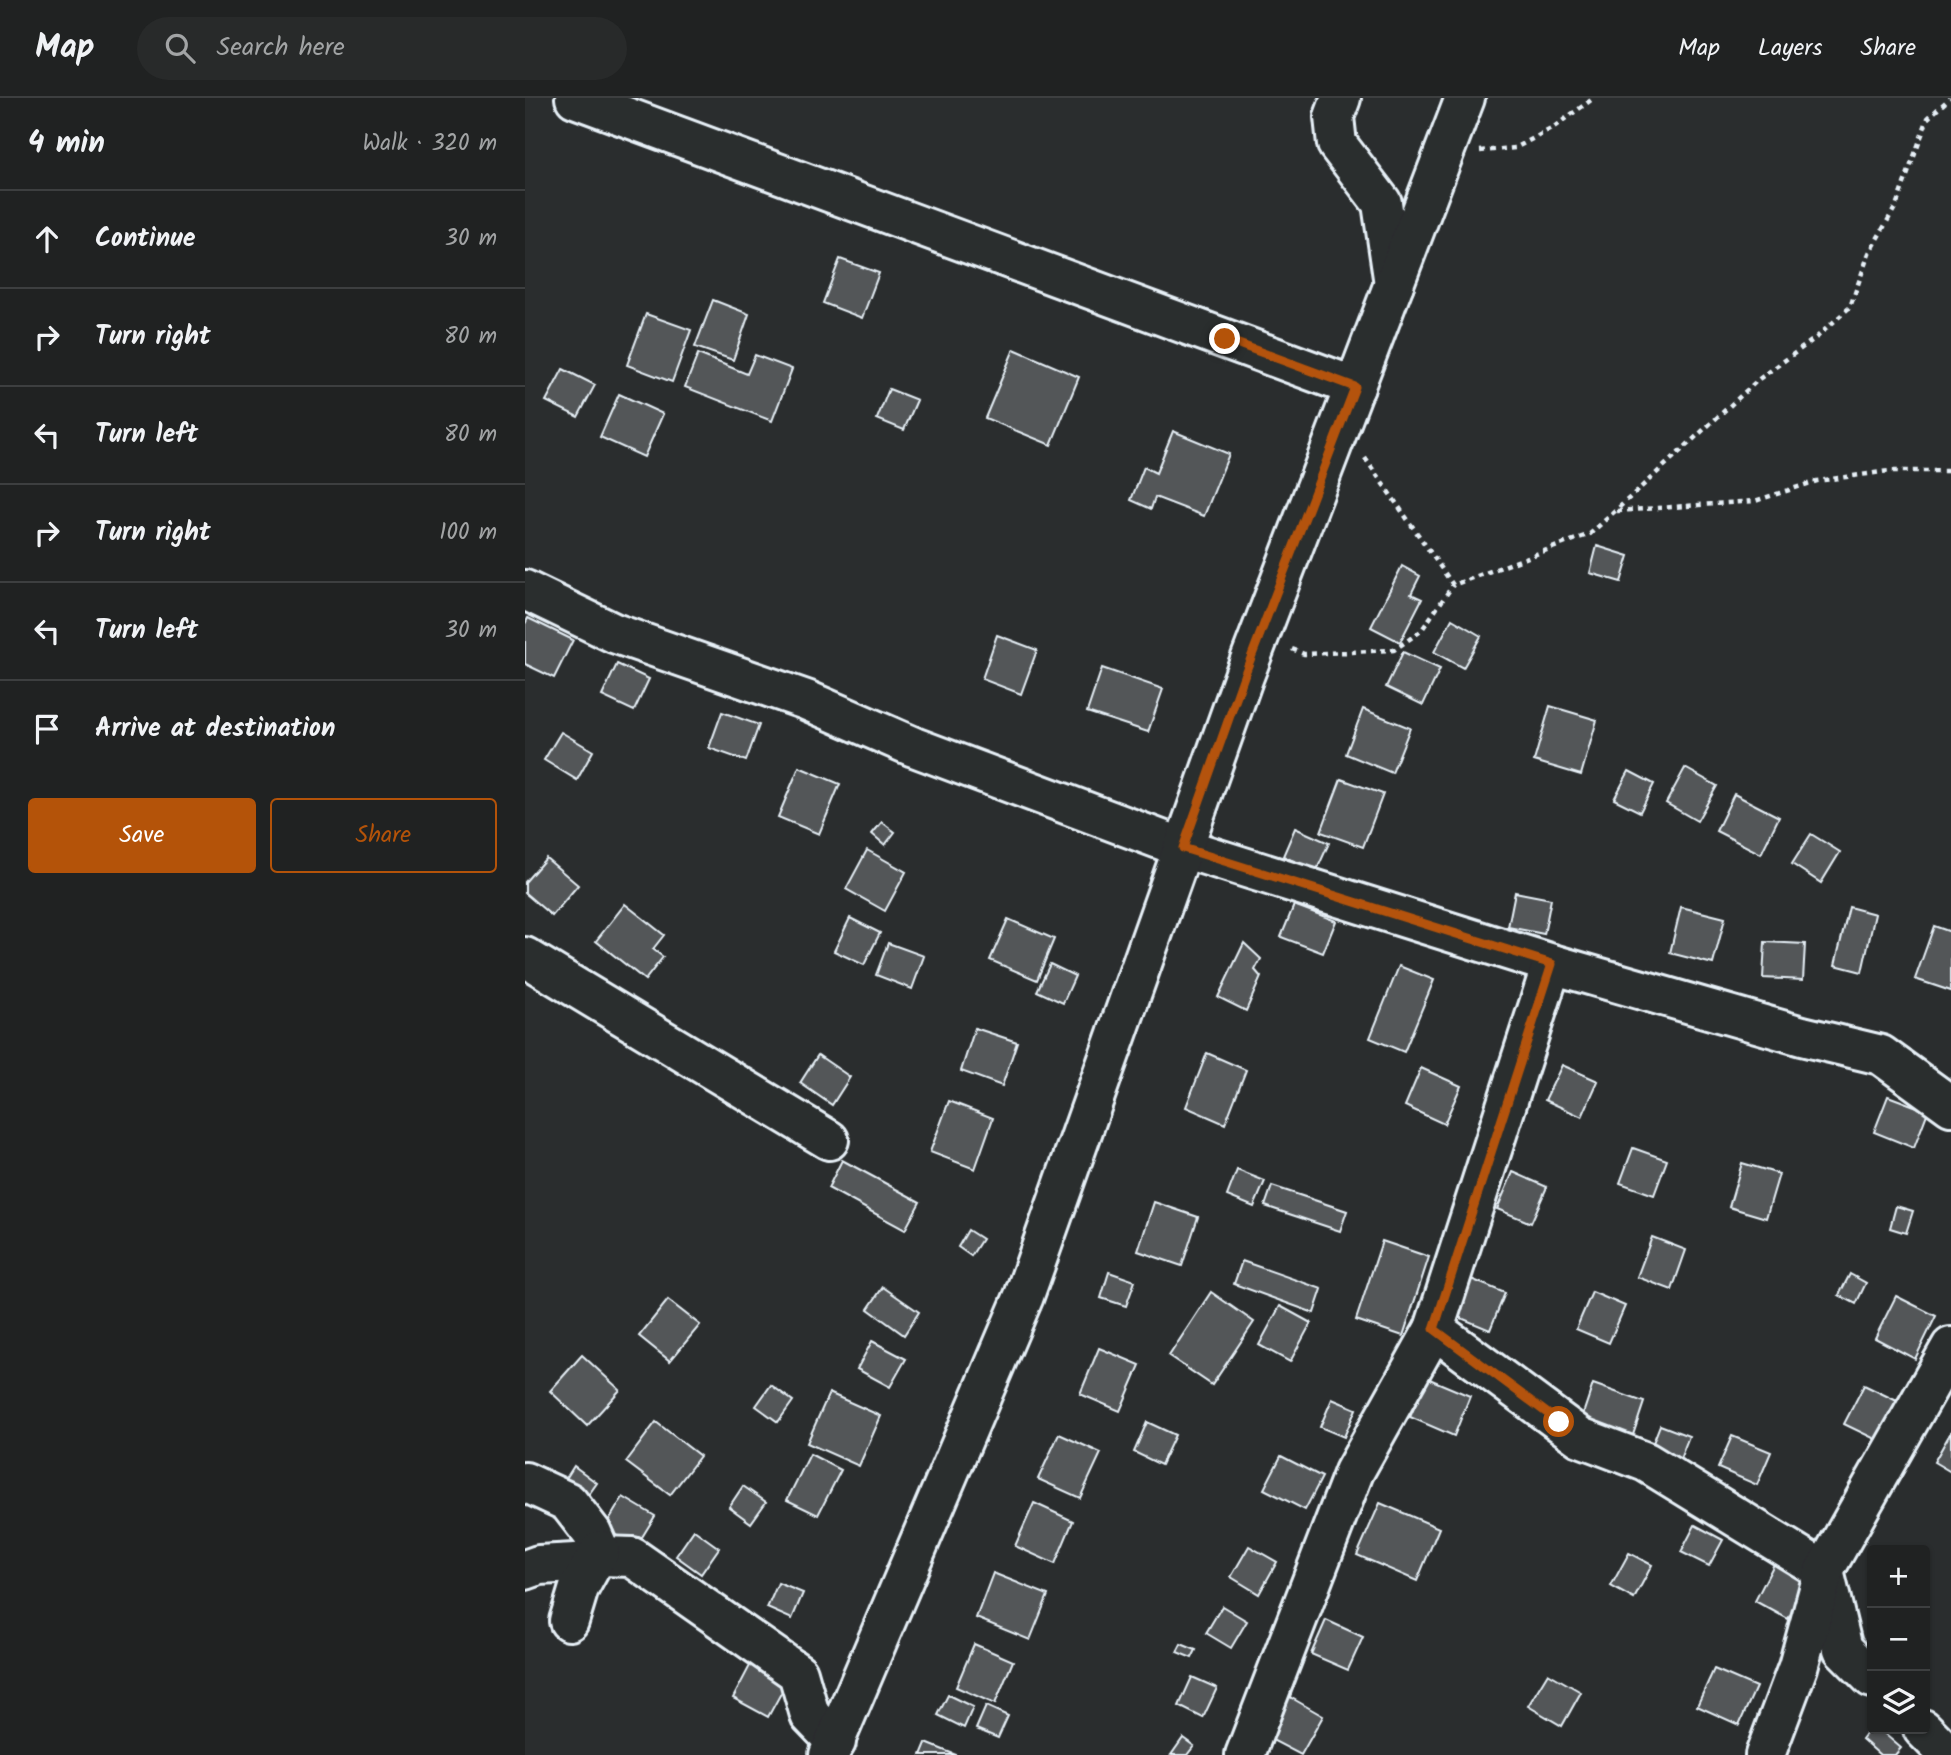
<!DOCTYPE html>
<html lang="en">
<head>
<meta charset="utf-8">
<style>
  body { margin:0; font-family:Kalam,sans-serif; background:#282a2a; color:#f1f3f6 }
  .controls { position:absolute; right:21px; bottom:21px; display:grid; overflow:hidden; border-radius:7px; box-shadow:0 2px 5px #0004 }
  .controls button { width:63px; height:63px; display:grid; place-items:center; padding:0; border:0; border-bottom:2px solid #3d3f40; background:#202222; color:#f1f3f6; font:35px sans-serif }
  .stop { position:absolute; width:21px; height:21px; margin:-16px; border:5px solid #b45309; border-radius:50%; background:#fff }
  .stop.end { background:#b45309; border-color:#fff; box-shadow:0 2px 7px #0008 }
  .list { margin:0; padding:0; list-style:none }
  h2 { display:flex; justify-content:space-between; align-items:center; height:91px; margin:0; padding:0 28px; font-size:30px }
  h2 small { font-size:23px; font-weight:400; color:#a2a4a5 }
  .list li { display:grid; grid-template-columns:46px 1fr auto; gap:21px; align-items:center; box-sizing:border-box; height:98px; padding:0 28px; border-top:2px solid #3d3f40 }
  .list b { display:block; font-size:26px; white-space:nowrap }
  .list em { font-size:23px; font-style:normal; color:#a2a4a5 }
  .actions { display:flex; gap:14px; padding:21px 28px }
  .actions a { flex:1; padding:16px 0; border:2px solid #b45309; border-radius:7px; text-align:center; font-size:24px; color:#b45309 }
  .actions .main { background:#b45309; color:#fff }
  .icon { flex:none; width:38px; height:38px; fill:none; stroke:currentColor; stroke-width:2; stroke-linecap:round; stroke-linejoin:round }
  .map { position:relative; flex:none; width:1426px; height:1657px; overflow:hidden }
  header { display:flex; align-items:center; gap:42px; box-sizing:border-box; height:98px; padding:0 35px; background:#202222; border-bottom:2px solid #3d3f40 }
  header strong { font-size:33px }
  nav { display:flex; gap:38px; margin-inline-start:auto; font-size:24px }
  .search { width:490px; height:63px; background:#282a2a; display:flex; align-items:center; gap:18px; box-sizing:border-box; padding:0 24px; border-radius:38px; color:#a2a4a5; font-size:26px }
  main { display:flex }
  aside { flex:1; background:#202222 }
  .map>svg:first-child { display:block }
  .building { fill:#535759; stroke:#e8f1f8; stroke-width:2 }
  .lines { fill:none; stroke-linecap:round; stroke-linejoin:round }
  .minor-casing { stroke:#e8f1f8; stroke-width:44 }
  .major-casing { stroke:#e8f1f8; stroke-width:44 }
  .path { stroke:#e8f1f8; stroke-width:4.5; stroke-dasharray:5 5; stroke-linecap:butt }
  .minor { stroke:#2a2d2e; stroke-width:38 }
  .major { stroke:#2a2d2e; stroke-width:38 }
  .route { stroke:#b45309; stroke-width:9 }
</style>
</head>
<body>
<header>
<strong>Map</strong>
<div class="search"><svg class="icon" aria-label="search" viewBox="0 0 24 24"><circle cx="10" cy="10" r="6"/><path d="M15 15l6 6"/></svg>Search here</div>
<nav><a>Map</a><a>Layers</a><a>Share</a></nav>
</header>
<main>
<aside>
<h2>4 min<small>Walk · 320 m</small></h2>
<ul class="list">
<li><svg class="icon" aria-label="ahead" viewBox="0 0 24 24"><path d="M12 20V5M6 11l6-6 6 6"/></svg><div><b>Continue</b></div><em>30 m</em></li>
<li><svg class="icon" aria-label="right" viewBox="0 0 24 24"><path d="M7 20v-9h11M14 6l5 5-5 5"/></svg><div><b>Turn right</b></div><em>80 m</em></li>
<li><svg class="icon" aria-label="left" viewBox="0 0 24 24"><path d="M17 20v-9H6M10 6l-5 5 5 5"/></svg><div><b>Turn left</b></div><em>80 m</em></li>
<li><svg class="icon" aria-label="right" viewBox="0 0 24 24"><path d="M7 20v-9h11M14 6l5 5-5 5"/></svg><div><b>Turn right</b></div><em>100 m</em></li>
<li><svg class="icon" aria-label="left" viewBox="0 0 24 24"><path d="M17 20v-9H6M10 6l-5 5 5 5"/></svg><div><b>Turn left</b></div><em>30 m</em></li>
<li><svg class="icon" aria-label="arrive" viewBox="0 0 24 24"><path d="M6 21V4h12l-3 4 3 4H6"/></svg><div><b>Arrive at destination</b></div></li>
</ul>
<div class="actions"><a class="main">Save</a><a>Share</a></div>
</aside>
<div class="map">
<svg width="1426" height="1657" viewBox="0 0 1426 1657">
  <rect width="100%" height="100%" fill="#2a2d2e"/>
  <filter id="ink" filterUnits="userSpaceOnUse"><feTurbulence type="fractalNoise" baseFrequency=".0143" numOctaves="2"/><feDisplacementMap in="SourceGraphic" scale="14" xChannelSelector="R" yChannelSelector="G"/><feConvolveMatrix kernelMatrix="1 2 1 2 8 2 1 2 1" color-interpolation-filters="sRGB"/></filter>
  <g filter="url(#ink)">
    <g class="building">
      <path d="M315 161 354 175 337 220 298 205Z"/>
      <path d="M188 202 224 216 208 262 170 249Z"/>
      <path d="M121 216 166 232 147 284 102 267Z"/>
      <path d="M489 251 554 279 526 347 460 320Z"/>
      <path d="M173 256 222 276 230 257 267 271 247 323 160 289Z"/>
      <path d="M38 271 70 287 53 319 21 303Z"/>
      <path d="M364 291 392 302 379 332 352 321Z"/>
      <path d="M94 296 138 316 119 359 75 339Z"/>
      <path d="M648 333 704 356 679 418 630 399 626 411 606 402 619 369 631 375Z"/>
      <path d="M1072 448 1104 458 1096 484 1065 475Z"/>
      <path d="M877 468 895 478 886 496 897 501 875 544 846 529Z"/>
      <path d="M3 520 48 542 29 580 0 566V526Z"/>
      <path d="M927 521 956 538 938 570 909 554Z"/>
      <path d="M472 537 512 552 496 596 457 581Z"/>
      <path d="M878 554 915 571 898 607 861 589Z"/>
      <path d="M92 566 124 581 109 613 77 598Z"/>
      <path d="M577 570 638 591 623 634 562 614Z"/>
      <path d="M1025 608 1072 622 1056 677 1009 663Z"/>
      <path d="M838 611 885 630 867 675 821 656Z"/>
      <path d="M197 614 234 627 221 663 184 650Z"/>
      <path d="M36 634 68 653 52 682 19 662Z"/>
      <path d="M274 669 315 686 294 736 253 719Z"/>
      <path d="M1160 670 1192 688 1172 723 1141 705Z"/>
      <path d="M1104 673 1129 686 1115 714 1089 701Z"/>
      <path d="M816 681 858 696 838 749 796 734Z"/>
      <path d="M1209 696 1254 719 1236 756 1191 733Z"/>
      <path d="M357 724 370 734 360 747 347 736Z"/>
      <path d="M770 730 804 745 791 774 758 758Z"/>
      <path d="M1286 736 1315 754 1296 785 1267 766Z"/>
      <path d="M342 752 381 774 360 813 321 791Z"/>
      <path d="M21 760 53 787 27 818 0 795V784Z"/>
      <path d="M990 794 1026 801 1019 836 983 829Z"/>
      <path d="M100 806 139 837 128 851 138 859 120 882 71 843Z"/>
      <path d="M769 807 811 823 798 855 756 839Z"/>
      <path d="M1156 809 1200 820 1188 866 1145 855Z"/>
      <path d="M1324 809 1350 816 1337 874 1310 867Z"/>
      <path d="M325 820 355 835 339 867 309 853Z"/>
      <path d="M483 821 529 841 512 882 465 862Z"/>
      <path d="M1409 828 1426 834V893L1390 881Z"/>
      <path d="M1240 844 1280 846 1278 882 1238 880Z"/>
      <path d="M363 845 399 858 387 891 351 877Z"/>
      <path d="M719 845 736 861 730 872 736 879 721 913 693 899Z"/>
      <path d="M525 866 550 878 538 905 512 893Z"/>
      <path d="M874 868 909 882 879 954 845 940Z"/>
      <path d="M450 930 492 944 477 988 436 973Z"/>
      <path d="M682 955 721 972 700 1026 661 1009Z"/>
      <path d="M293 957 325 979 307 1007 275 985Z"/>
      <path d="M1037 967 1073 983 1057 1019 1020 1002Z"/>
      <path d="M896 970 936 988 919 1026 880 1008Z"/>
      <path d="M1363 998 1403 1013 1389 1050 1349 1034Z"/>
      <path d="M424 1003 468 1020 450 1071 405 1054Z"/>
      <path d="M1108 1050 1142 1062 1129 1097 1095 1085Z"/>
      <path d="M317 1062 395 1104 380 1132 303 1090Z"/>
      <path d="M1217 1065 1254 1076 1241 1120 1204 1109Z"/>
      <path d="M712 1072 740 1083 729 1109 702 1098Z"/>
      <path d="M988 1074 1022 1089 1006 1125 972 1111Z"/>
      <path d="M747 1088 822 1113 815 1133 740 1108Z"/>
      <path d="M629 1104 673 1119 657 1168 613 1153Z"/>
      <path d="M1371 1108 1388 1113 1381 1135 1365 1130Z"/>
      <path d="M443 1132 457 1141 446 1158 433 1149Z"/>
      <path d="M1127 1139 1161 1152 1147 1192 1112 1179Z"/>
      <path d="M857 1143 904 1159 878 1238 831 1222Z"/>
      <path d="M717 1163 797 1191 789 1215 709 1186Z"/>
      <path d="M584 1174 610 1183 601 1208 576 1200Z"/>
      <path d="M1325 1176 1341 1185 1331 1206 1314 1197Z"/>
      <path d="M946 1181 980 1195 965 1232 931 1218Z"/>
      <path d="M358 1189 394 1214 379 1237 343 1211Z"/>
      <path d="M686 1194 729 1224 687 1287 644 1258Z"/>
      <path d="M1067 1194 1100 1208 1084 1245 1051 1231Z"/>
      <path d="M1371 1198 1411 1218 1390 1261 1350 1240Z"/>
      <path d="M143 1202 175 1227 145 1263 114 1238Z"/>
      <path d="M755 1208 786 1225 765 1264 734 1247Z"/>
      <path d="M347 1243 381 1261 365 1289 332 1271Z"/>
      <path d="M574 1250 615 1267 595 1313 555 1296Z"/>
      <path d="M57 1257 95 1292 62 1328 25 1293Z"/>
      <path d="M902 1280 945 1298 929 1338 885 1319Z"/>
      <path d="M1068 1286 1119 1304 1106 1343 1055 1325Z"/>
      <path d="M246 1287 268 1303 253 1324 231 1308Z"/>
      <path d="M1339 1287 1372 1303 1352 1342 1319 1326Z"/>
      <path d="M304 1295 356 1318 334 1368 282 1345Z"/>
      <path d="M807 1301 831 1311 819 1339 795 1329Z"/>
      <path d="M131 1324 175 1358 145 1397 101 1364Z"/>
      <path d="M622 1324 650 1337 636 1367 609 1354Z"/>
      <path d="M1135 1327 1164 1338 1155 1361 1126 1350Z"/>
      <path d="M1426 1334V1374L1409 1364Z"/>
      <path d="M534 1336 576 1355 555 1400 513 1381Z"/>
      <path d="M1207 1338 1246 1354 1232 1387 1193 1370Z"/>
      <path d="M285 1356 316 1372 293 1417 262 1402Z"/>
      <path d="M756 1358 797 1379 780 1412 739 1391Z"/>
      <path d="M49 1368 72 1385 57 1406 35 1390Z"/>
      <path d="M218 1388 241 1404 226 1425 204 1409Z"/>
      <path d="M98 1399 130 1418 111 1449 79 1430Z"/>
      <path d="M509 1405 548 1423 530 1466 490 1448Z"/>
      <path d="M855 1405 914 1430 892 1483 832 1457Z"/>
      <path d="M1170 1427 1198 1442 1184 1468 1156 1454Z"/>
      <path d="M169 1432 194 1450 176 1476 151 1458Z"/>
      <path d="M724 1448 752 1464 734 1496 706 1479Z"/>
      <path d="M1104 1455 1127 1467 1109 1501 1086 1488Z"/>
      <path d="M1249 1466 1283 1484 1263 1521 1230 1503Z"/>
      <path d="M468 1475 523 1497 505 1542 451 1520Z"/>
      <path d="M253 1485 278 1495 267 1521 242 1510Z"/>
      <path d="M697 1508 722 1523 706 1550 681 1535Z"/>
      <path d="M801 1522 838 1539 823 1572 786 1556Z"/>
      <path d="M449 1546 488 1563 470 1606 431 1589Z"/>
      <path d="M656 1546 671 1552 667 1560 652 1554Z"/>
      <path d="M230 1558 266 1577 243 1619 208 1600Z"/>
      <path d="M1189 1571 1231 1589 1214 1627 1172 1608Z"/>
      <path d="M1023 1575 1056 1594 1037 1628 1003 1608Z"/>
      <path d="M667 1579 692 1590 678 1620 654 1608Z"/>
      <path d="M758 1595 798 1618 776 1657 736 1636Z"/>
      <path d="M423 1597 448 1609 439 1630 413 1617Z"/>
      <path d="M461 1608 483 1618 473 1640 451 1631Z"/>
      <path d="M1347 1628V1631H1354L1376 1650 1370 1657H1355L1337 1641Z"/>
      <path d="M658 1640 669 1648 662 1657H646Z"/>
      <path d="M401 1645 431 1657H396Z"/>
    </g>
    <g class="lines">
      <defs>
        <g id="minor">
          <path d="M50 0 830 289"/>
          <path d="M816 0 809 19 812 46 857 105 869 186"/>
          <path d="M0 492 89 535 281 602 389 649 658 750 1027 866"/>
          <path d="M0 859 304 1042"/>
          <path d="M909 1231 1055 1339 1121 1364 1299 1473 1318 1551 1347 1580"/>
          <path d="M0 1384 43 1404 67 1435 77 1458 107 1459 273 1575 285 1617 311 1644"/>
          <path d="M0 1472 14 1467 68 1464"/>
          <path d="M44 1523 54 1490 75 1452"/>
          <path d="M1398 1631 1424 1657"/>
          <path d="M720 1657 829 1374 909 1231 1027 866 1277 938 1356 957 1426 1008"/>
          <path d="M1240 1657 1273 1569 1299 1473 1426 1249"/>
        </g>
        <path id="major" d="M304 1657 499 1198 719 578 940 0"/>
      </defs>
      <use href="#minor" class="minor-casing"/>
      <use href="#major" class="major-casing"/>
      <g class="path">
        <path d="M955 53 990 50 1026 31 1069 0"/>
        <path d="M840 360 928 487 1065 436 1234 281 1292 239 1325 209 1344 155 1371 108 1403 20 1425 0"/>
        <path d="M1092 413 1230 403 1292 383 1364 373H1426"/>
        <path d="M767 551 779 556 869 552 896 533 928 487"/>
      </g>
      <use href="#minor" class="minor"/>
      <use href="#major" class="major"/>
    </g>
  </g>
  <g class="lines" filter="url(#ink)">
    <path class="route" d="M700 241 830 289 719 578 658 750 1027 866 909 1231 1034 1324"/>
  </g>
</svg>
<div class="controls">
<button>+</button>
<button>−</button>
<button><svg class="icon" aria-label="layers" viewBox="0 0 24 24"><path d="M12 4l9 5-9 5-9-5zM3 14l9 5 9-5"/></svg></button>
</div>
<div class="stop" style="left:1034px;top:1324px"></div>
<div class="stop end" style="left:700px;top:241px"></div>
</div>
</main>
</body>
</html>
